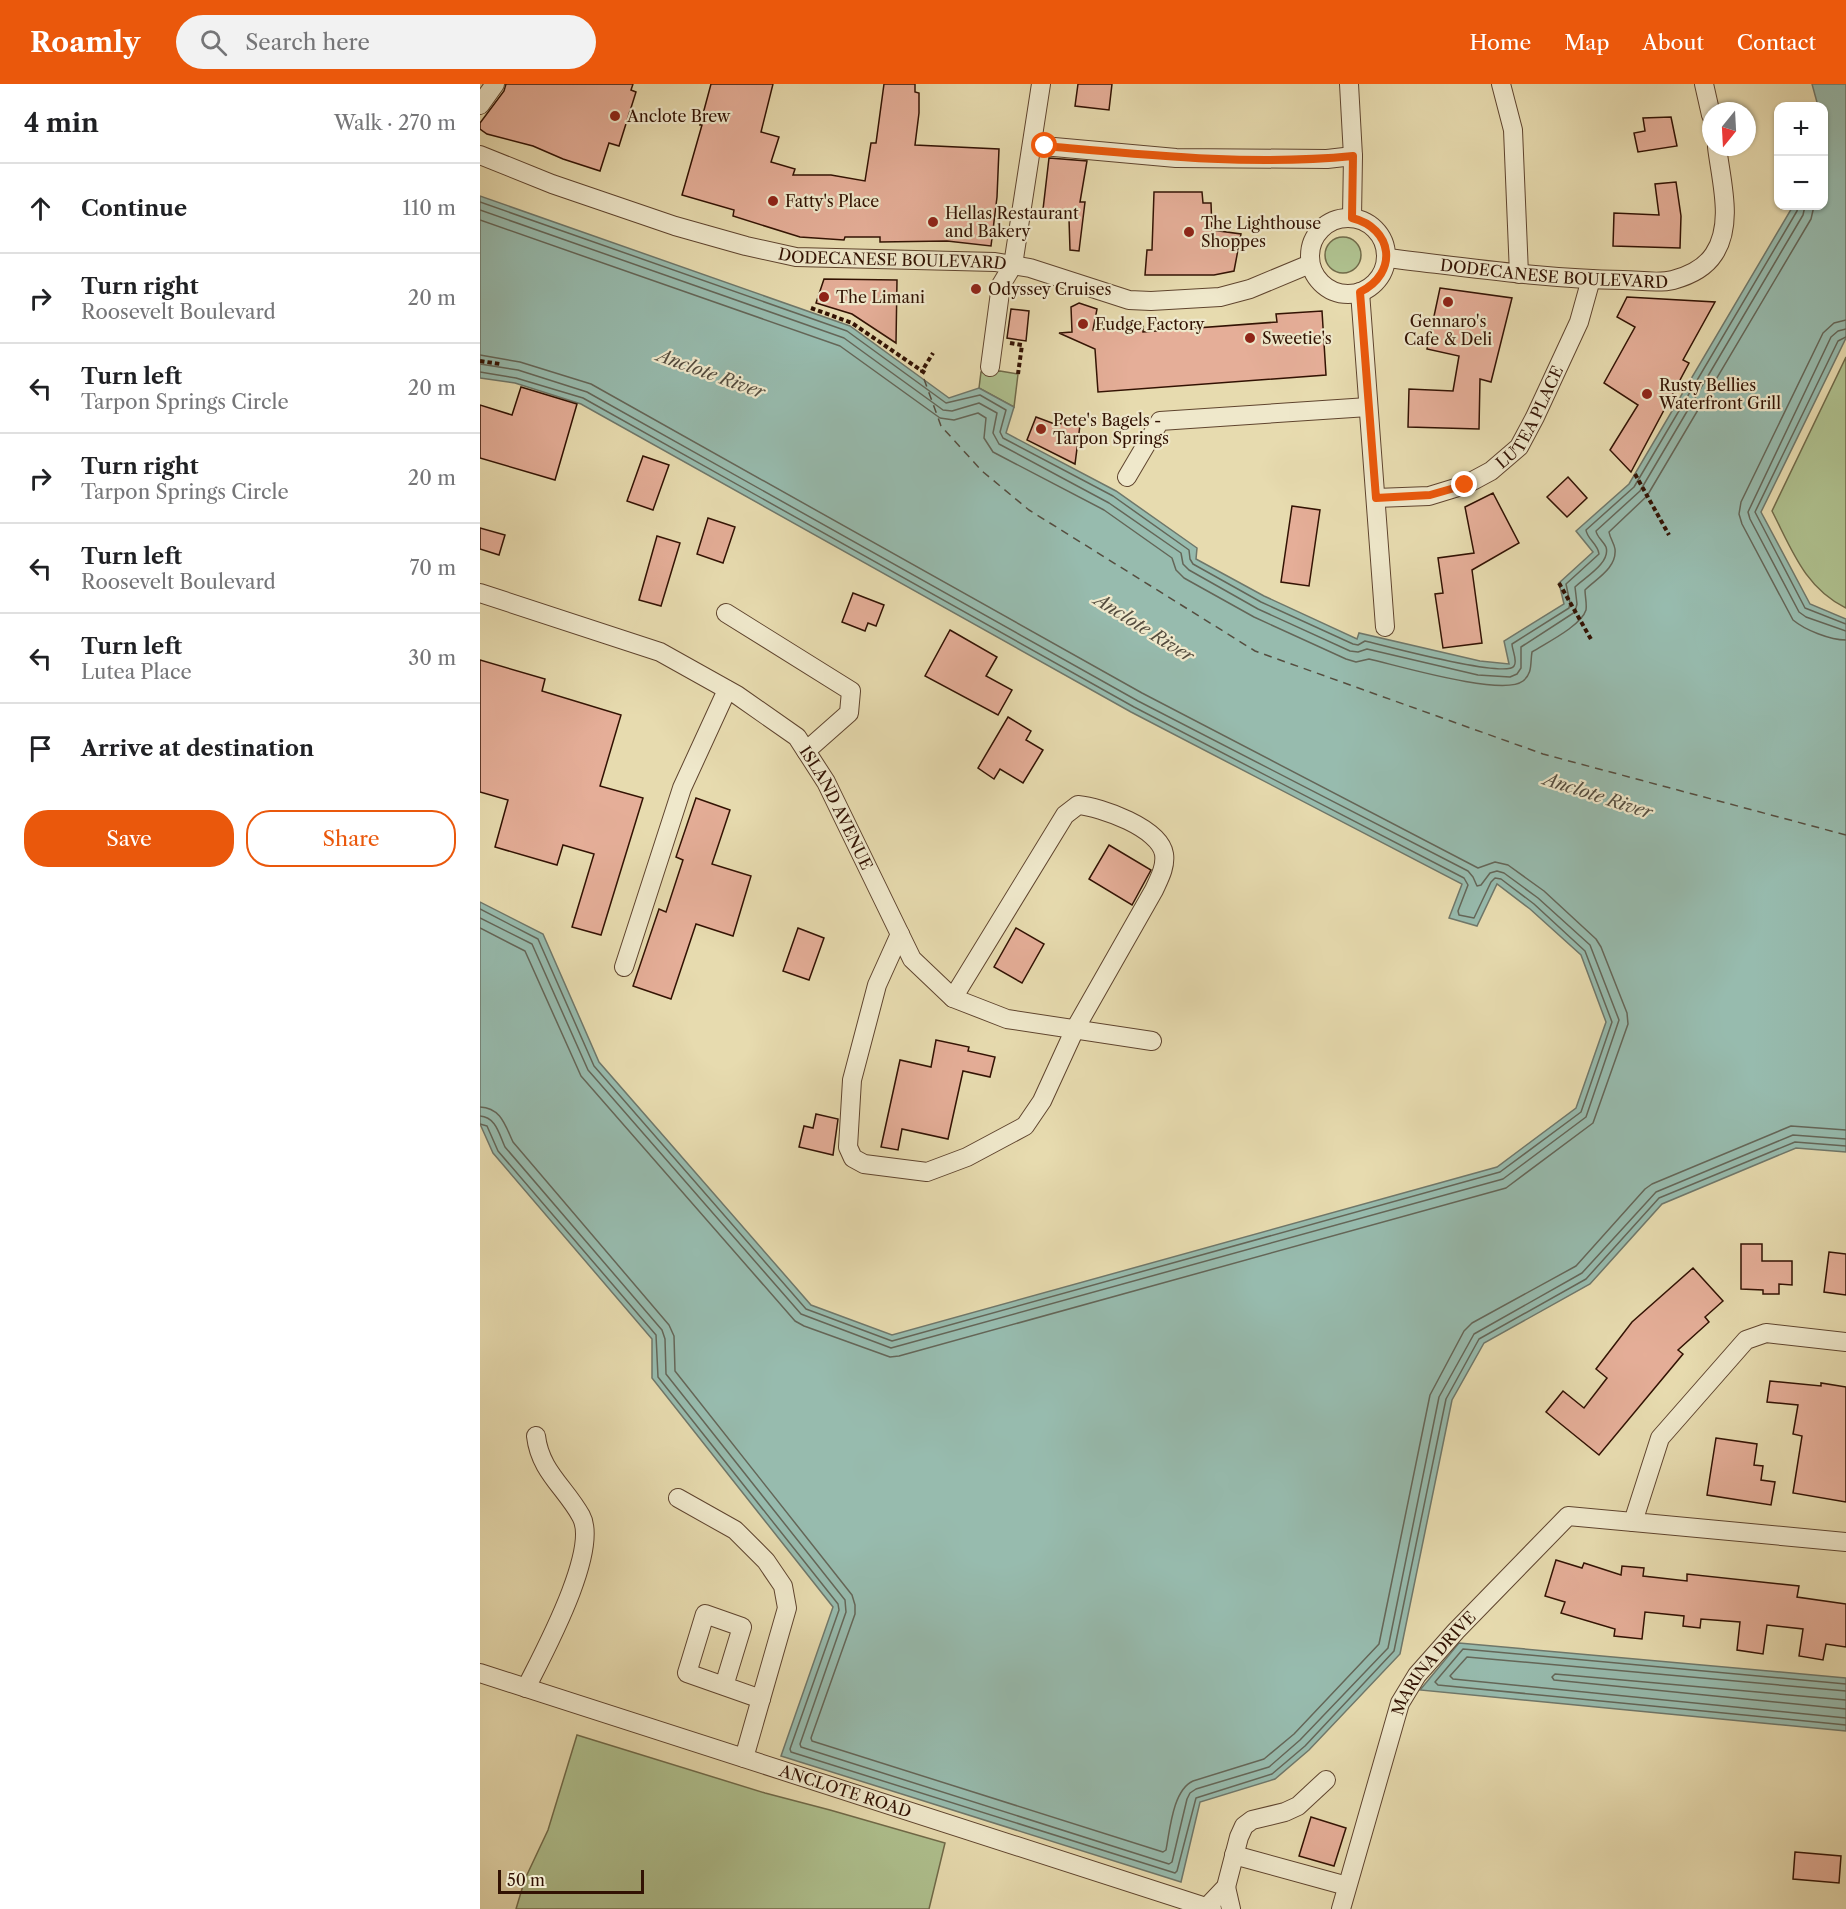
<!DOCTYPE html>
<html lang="en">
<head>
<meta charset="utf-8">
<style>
  body { margin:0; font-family:"Libre Caslon Text",serif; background:#f2f2f2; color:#202124 }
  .controls { position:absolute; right:18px; top:18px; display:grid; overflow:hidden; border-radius:12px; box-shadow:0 2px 4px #0004 }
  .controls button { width:54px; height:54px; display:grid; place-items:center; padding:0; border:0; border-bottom:2px solid #e0e0e0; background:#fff; color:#202124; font:30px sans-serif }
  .compass { position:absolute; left:1222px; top:18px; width:54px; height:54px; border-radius:50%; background:#fff; box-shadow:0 2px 4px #0004; rotate:198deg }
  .scale { position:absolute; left:18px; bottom:15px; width:146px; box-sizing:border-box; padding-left:6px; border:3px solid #321203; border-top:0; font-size:16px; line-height:21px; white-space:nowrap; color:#321203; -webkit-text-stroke:4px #efe8cb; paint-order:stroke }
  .stop { position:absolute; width:18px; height:18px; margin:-14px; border:4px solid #ea580c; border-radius:50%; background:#fff }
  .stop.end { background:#ea580c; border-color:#fff; box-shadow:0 2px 6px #0008 }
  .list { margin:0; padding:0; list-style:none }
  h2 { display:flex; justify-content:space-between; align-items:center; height:78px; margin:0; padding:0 24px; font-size:26px }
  h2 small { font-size:20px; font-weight:400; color:#757577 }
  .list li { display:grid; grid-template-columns:39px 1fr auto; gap:18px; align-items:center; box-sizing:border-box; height:90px; padding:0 24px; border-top:2px solid #e0e0e0 }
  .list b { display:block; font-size:22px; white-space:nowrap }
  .list p { margin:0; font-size:20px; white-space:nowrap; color:#757577 }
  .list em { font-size:20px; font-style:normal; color:#757577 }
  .actions { display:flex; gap:12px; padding:18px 24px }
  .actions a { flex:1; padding:14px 0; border:2px solid #ea580c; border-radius:24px; text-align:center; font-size:21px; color:#ea580c }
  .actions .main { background:#ea580c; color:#fff }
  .icon { flex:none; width:33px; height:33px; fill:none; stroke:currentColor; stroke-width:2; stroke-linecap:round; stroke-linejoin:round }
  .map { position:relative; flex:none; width:1366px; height:1825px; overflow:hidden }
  header { display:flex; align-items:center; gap:36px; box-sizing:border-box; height:84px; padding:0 30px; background:#ea580c; color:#fff }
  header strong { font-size:28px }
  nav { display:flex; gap:33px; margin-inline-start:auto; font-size:21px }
  .search { width:420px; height:54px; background:#f2f2f2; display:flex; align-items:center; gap:15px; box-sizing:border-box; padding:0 21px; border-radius:33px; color:#757577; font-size:22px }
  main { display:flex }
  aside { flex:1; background:#fff }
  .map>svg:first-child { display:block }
  .green { fill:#afc18f; stroke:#706a49; stroke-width:1.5 }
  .water { fill:#97bbae; stroke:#6f776a; stroke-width:1.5 }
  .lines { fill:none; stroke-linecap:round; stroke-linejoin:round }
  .shore { stroke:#646658; stroke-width:1.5 }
  .ferry { stroke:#554d3f; stroke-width:1.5; stroke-dasharray:8 6; stroke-linecap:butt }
  .building { fill:#e5ae98; stroke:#321203; stroke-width:1.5 }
  .minor-casing { stroke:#5f442e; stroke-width:20 }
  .path { stroke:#321203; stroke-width:4; stroke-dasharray:4.5 3; stroke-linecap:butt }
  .minor { stroke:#efe8cb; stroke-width:18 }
  .route { stroke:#ea580c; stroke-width:8 }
  .poi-dot { fill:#8f2418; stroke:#efe8cb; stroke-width:2 }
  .labels { text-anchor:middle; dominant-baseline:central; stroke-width:4.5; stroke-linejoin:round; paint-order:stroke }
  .poi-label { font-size:16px; fill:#321203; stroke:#efe8cb; text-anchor:start }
  .street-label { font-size:16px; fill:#321203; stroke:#efe8cb }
  .water-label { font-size:18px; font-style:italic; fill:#554d3f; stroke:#efe8cb }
</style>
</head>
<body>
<header>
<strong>Roamly</strong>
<div class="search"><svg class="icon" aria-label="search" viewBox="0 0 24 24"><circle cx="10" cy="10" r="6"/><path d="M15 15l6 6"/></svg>Search here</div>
<nav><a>Home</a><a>Map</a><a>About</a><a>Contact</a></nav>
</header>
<main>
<aside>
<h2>4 min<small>Walk · 270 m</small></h2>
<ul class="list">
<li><svg class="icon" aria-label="ahead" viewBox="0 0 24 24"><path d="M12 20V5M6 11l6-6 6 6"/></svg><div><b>Continue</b></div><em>110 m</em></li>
<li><svg class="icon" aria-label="right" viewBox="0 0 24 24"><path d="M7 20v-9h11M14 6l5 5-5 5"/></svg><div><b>Turn right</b><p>Roosevelt Boulevard</p></div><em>20 m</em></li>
<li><svg class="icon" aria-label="left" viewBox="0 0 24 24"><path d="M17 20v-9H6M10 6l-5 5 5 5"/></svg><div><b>Turn left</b><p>Tarpon Springs Circle</p></div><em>20 m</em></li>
<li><svg class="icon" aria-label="right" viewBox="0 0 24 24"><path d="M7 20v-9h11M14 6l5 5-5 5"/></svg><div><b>Turn right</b><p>Tarpon Springs Circle</p></div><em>20 m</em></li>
<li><svg class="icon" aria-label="left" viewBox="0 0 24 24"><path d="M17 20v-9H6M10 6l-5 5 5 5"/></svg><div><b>Turn left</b><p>Roosevelt Boulevard</p></div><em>70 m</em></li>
<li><svg class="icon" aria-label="left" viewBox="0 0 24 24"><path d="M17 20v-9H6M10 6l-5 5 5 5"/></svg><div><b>Turn left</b><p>Lutea Place</p></div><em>30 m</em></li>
<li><svg class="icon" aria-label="arrive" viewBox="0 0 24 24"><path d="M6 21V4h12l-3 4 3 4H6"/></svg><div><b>Arrive at destination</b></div></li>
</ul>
<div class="actions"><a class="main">Save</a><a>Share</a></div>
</aside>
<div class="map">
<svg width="1366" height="1825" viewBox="0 0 1366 1825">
  <rect width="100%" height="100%" fill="#e7dbaf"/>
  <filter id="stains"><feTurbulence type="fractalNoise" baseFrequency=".00333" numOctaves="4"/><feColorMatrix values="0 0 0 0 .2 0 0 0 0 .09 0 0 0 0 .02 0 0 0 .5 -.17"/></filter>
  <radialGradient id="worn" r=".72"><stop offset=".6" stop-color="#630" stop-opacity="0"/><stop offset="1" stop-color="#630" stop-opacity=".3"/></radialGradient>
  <g class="green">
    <circle cx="863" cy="171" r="18"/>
    <path d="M1366 273V524C1325 504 1312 466 1292 427Z"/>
    <path d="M520 287 538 290 534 323 499 304 501 288Z"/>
    <path d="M97 1651 285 1709 350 1726 465 1759 449 1825H36L45 1795 68 1746Z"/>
  </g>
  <g class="water">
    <path d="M1332 0H1366V254L1281 428 1330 520 1366 535V1068L1316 1064 1182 1120 1110 1200 1004 1259 972 1316 920 1570 829 1666 795 1695 720 1718 701 1798 301 1672 353 1523 172 1294V1255L13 1069 0 1040V818L63 850 119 978 331 1221 412 1251 1017 1083 1096 1024 1126 938 1101 871 1050 825 1017 800 997 842 969 834 982 800 651 628 101 320 35 299 0 294V112L370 242 469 314 499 304 534 323 526 349 636 407 717 464 716 475 784 512 877 555 879 549 1000 577 1029 580 1024 557 1084 520 1079 499 1113 468 1096 447 1149 400 1313 122H1344V22H1338Z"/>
    <path d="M979 1559 1366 1594V1647L940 1606Z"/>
  </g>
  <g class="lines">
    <g class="shore">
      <path d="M0 118 367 247 466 319 500 311 526 326 520 348 523 354 633 412 709 466 710 475 713 480 781 518 873 560 878 561 885 557C903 561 1026 595 1034 582 1038 577 1032 566 1032 560L1089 524 1090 519 1086 500 1119 470C1118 460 1107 455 1106 446L1154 403 1317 127 1318 122"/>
      <path d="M0 126 364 254 463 326 472 327 499 319 517 329 513 349 519 360 629 419 701 469 703 480 709 486 778 525 870 567 878 568 887 565 998 591 1030 593 1037 590 1041 584V563L1095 528 1097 520 1095 503C1104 494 1131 479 1126 463 1123 457 1117 453 1116 447L1160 407 1323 131 1325 122"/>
      <path d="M0 136 360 262 460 334 474 336 498 329 506 334 504 354 513 368 624 426 692 474 696 486 704 494 774 533 866 575 876 578 889 575C916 581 1023 613 1043 597 1053 589 1050 579 1052 568 1066 559 1101 542 1106 526 1107 519 1105 513 1105 506 1116 495 1137 484 1135 465 1134 459 1130 454 1129 448L1167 412 1331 135 1334 122"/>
      <path d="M1366 236 1354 239 1343 249 1261 418 1259 430 1262 440 1313 536C1325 546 1350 556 1366 556"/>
      <path d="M1366 245 1358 247 1351 253 1268 428 1270 435 1319 528 1326 533 1366 547"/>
      <path d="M1366 253 1358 257 1275 428 1325 524 1366 540"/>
      <path d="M0 271 40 278 111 300 662 609 998 784 1015 778 1028 781 1064 807 1116 855 1121 863 1147 929 1148 940 1113 1039 1026 1104 419 1272 410 1273 324 1242 315 1237 101 992 45 867 0 844"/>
      <path d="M0 280 38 286 107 308 658 617 988 787 993 793 997 802 1001 801 1010 789 1017 787 1024 789 1058 814 1110 861 1139 936 1106 1033 1023 1095 411 1264 321 1230 108 986 52 860 0 834"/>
      <path d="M0 288 36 294 103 314 654 623 984 794 988 801 978 827 979 831 994 834 1011 798 1015 794 1021 795 1054 820 1105 867 1132 938 1101 1028 1020 1088 412 1257 326 1225 114 982 58 855 0 825"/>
      <path d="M0 1023C21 1024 25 1041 33 1058L189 1241 194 1252 195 1287 372 1511 375 1521V1530L331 1654 332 1657 683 1768 686 1766C690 1745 693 1706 713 1697L784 1675 814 1650 899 1560 950 1311 984 1247 992 1239 1096 1182 1165 1105 1172 1100 1311 1042 1366 1046"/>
      <path d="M0 1032C16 1033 19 1050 25 1063L182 1246 185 1255 186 1290 365 1516 366 1528 320 1660 321 1663 689 1780 692 1778 707 1715 710 1709 716 1705 789 1683 820 1656 908 1564 959 1313 994 1250 1102 1189 1176 1108 1313 1051 1366 1055"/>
      <path d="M0 1040 7 1042 18 1067 176 1251 178 1293 358 1520 359 1526 310 1665 311 1668 695 1789 697 1787 716 1714 792 1690 825 1662 914 1567 966 1315 999 1255 1106 1195 1179 1114 1315 1058 1366 1062"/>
      <path d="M1366 1600 983 1565 955 1598 958 1601 1366 1641"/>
      <path d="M1366 1607 987 1573 970 1592 973 1595 1366 1634"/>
      <path d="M1366 1616 1075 1590 1072 1593 1074 1596 1366 1625"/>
    </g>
    <path class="ferry" d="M444 295 461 342 502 387 549 426 775 567 1063 670 1366 751"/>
  </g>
  <g class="building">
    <path d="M26 0H153L151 6 156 8 139 62 129 59 120 87 83 75 53 62 7 50 0 45V39L24 7Z"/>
    <path d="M231 0H293L281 48 299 53 291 78 315 85 313 91H351L385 97 391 59H396L404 0H435V8L439 9V29L435 61 519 65 517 113 511 162 467 157 400 158V153H365L364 156 320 153 253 132 254 126 202 111 222 41H220Z"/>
    <path d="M598 0H632L629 26 595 22Z"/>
    <path d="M1191 33 1197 62 1158 68 1154 49 1165 47 1163 34Z"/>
    <path d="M569 74 607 77 600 118H605L599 167 590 166 589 135 562 134Z"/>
    <path d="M1196 98 1201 132 1200 164 1133 162 1134 129 1179 131 1175 100Z"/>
    <path d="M674 108H722L723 119H731L732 146 761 150 754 187 734 191H665L667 166H672Z"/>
    <path d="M344 195 417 196 416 259 372 230 336 219Z"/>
    <path d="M960 204 1032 214 1011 298 1000 295 999 345 928 343 929 305 973 307 979 272 947 265Z"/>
    <path d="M1147 213 1235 218 1203 276 1209 279 1151 388 1130 366 1158 321 1124 299 1155 243 1137 233Z"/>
    <path d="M599 219 617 225 613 246 663 242V248L797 238 796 230 842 227 846 291 618 308 615 265 579 249 592 248 591 223Z"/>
    <path d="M531 225 549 227 546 257 527 254Z"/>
    <path d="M41 303 97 320 75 396 0 374V321L32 331Z"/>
    <path d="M556 333 580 342 582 336 600 341 595 380 547 356Z"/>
    <path d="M163 372 189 381 173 426 147 417Z"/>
    <path d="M1088 393 1107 414 1087 433 1067 413Z"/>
    <path d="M1013 409 1039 459 992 486 1002 559 963 564 955 510 963 509 958 474 994 469 985 423Z"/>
    <path d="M812 422 840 426 829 502 801 498Z"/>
    <path d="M228 434 255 443 243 479 217 470Z"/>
    <path d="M0 444 25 451 19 471 0 465Z"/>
    <path d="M177 452 200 459 181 522 159 516Z"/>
    <path d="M373 509 404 521 396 542 388 539 385 547 362 538Z"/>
    <path d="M470 546 517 573 506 592 532 606 518 631 445 592Z"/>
    <path d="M0 576 65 595 62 607 141 631 120 702 163 714 121 851 92 843 114 770 83 761 77 781 15 763 28 716 0 708Z"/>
    <path d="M528 633 551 647 546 656 563 666 543 699 520 685 514 695 498 684Z"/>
    <path d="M216 714 250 726 232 780 271 792 253 852 216 840 191 915 153 902 179 825 186 828 203 776 196 773Z"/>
    <path d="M629 761 671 786 652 821 609 795Z"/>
    <path d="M318 844 344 854 329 896 303 887Z"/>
    <path d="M536 844 564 860 542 899 514 883Z"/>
    <path d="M456 956 489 963 488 967 515 973 510 993 483 987 468 1055 422 1045 418 1066 401 1063 420 976 451 983Z"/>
    <path d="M336 1030 358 1035 353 1071 319 1063 324 1042 333 1044Z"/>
    <path d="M1261 1160H1282V1177H1312V1201L1299 1200V1210H1283V1206L1261 1205Z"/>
    <path d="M1349 1168 1366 1170V1211L1344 1208Z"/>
    <path d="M1213 1184 1243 1217 1225 1233 1229 1238 1198 1266 1203 1270 1119 1371 1066 1328 1083 1307 1104 1324 1127 1294 1116 1285 1152 1238Z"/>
    <path d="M1290 1297 1341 1302V1299L1366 1303V1418L1313 1409 1322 1352 1313 1350 1318 1321 1287 1318Z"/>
    <path d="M1236 1354 1277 1360 1274 1381 1283 1382 1281 1396 1295 1398 1291 1421 1227 1411Z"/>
    <path d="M1076 1476 1102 1484 1104 1479 1141 1491 1142 1482 1164 1484 1163 1492 1207 1497V1490L1319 1502 1317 1513 1366 1520V1563L1346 1560 1343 1576 1319 1572 1323 1545 1287 1541 1283 1570 1257 1566 1260 1538 1221 1535 1220 1544 1203 1542 1204 1532 1165 1528 1162 1555 1134 1552 1135 1545 1081 1529 1085 1518 1065 1512Z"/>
    <path d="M831 1733 866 1744 854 1782 819 1772Z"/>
    <path d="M1315 1768 1361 1772 1359 1799 1313 1795Z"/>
  </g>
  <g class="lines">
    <defs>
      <g id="minor">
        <path d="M869 0 873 72 872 133"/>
        <path d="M1021 0 1033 46 1039 190"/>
        <path d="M1224 0 1231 31"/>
        <path d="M0 21 15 0"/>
        <path d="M552 61 696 74 847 75 873 72"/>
        <path id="s1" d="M0 71 72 100 195 142 266 162 316 173 515 178 550 184 649 216 671 217 740 213 770 205 830 180"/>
        <circle cx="868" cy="172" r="38"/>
        <path id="s2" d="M907 174C985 183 1064 195 1143 196 1158 196 1178 200 1193 196 1208 192 1225 184 1234 170 1254 140 1241 97 1237 63"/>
        <path d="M880 208 905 543"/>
        <path d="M510 283 521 201 533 181 561 0"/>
        <path d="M647 393 680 337 888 323"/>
        <path id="s3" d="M896 414 949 412 985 401 1011 387 1039 363 1055 333 1099 238 1111 195"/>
        <path id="s4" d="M0 509 180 568 257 611 317 653 346 698 432 875 473 914 527 935 672 957"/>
        <path d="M246 529 371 607 369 629 326 667"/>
        <path d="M420 850 397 901 372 996 368 1063 373 1074 384 1080 447 1088 487 1073 545 1042 562 1017 595 945 674 806C679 795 686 783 684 770 680 744 621 723 598 721L585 731 473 914"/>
        <path d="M144 883 202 704 247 606"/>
        <path d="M1366 1258 1286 1249 1266 1256 1180 1354 1153 1438 1366 1458"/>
        <path d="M198 1414 255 1446 286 1477 303 1502 307 1524 264 1674"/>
        <path id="s5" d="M0 1589 732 1825"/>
        <path d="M244 1602 262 1543 225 1530 207 1589 281 1615"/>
        <path d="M46 1604C63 1570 120 1466 101 1432 85 1403 60 1387 56 1352"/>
        <path d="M754 1771 867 1802"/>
        <path d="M746 1803 751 1825"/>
        <path d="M727 1823 746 1803 759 1753 764 1742 772 1736 805 1728 818 1722 846 1696"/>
        <path id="s6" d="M861 1825 920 1619 937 1591 976 1547 1088 1432 1153 1438"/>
      </g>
    </defs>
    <use href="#minor" class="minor-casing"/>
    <g class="path">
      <path d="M331 224 372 239 442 287"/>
      <path d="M530 259 542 261 538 290"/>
      <path d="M0 277 20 280"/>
      <path d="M445 289 442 287 453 269"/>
      <path d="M1155 390 1189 451"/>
      <path d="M1079 499 1112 557"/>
    </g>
    <use href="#minor" class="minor"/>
  </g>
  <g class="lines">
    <path class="route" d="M565 62C667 71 771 82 873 72L872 134C913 144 919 189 880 208L896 414 950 411 985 401"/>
  </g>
  <g class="poi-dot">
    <circle cx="135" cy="32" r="6"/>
    <circle cx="293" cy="117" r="6"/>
    <circle cx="453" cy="138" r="6"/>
    <circle cx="709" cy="148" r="6"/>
    <circle cx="496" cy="205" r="6"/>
    <circle cx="344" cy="213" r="6"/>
    <circle cx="968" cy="218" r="6"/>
    <circle cx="603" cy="240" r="6"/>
    <circle cx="770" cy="254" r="6"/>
    <circle cx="1167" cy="310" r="6"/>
    <circle cx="561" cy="345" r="6"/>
  </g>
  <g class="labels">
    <g class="poi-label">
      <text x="147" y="32">Anclote Brew</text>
      <text x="305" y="117">Fatty's Place</text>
      <text x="465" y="129">Hellas Restaurant<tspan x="465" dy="18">and Bakery</tspan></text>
      <text x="721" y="139">The Lighthouse<tspan x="721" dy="18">Shoppes</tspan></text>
      <text x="508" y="205">Odyssey Cruises</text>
      <text x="356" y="213">The Limani</text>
      <text x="968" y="237" text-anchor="middle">Gennaro's<tspan x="968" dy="18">Cafe &amp; Deli</tspan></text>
      <text x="615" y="240">Fudge Factory</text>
      <text x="782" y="254">Sweetie's</text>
      <text x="1179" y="301">Rusty Bellies<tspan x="1179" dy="18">Waterfront Grill</tspan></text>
      <text x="573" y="336">Pete's Bagels -<tspan x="573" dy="18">Tarpon Springs</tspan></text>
    </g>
    <g class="street-label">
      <text stroke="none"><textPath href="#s1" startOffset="429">DODECANESE BOULEVARD</textPath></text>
      <text stroke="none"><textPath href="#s2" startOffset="168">DODECANESE BOULEVARD</textPath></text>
      <text stroke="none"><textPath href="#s3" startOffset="188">LUTEA PLACE</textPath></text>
      <text stroke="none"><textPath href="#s4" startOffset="432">ISLAND AVENUE</textPath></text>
      <text stroke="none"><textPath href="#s6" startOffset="266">MARINA DRIVE</textPath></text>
      <text stroke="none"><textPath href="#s5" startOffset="384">ANCLOTE ROAD</textPath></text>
    </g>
    <g class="water-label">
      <text transform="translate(231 290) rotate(20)">Anclote River</text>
      <text transform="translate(664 544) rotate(32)">Anclote River</text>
      <text transform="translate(1118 712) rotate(18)">Anclote River</text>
    </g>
  </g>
  <rect width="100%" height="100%" filter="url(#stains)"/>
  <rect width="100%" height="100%" fill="url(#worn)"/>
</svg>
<div class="controls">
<button>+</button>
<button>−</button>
</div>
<svg class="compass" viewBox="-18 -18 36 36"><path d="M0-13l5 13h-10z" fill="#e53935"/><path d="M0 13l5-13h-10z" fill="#757577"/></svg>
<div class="scale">50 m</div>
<div class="stop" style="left:565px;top:62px"></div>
<div class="stop end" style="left:985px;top:401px"></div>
</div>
</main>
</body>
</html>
